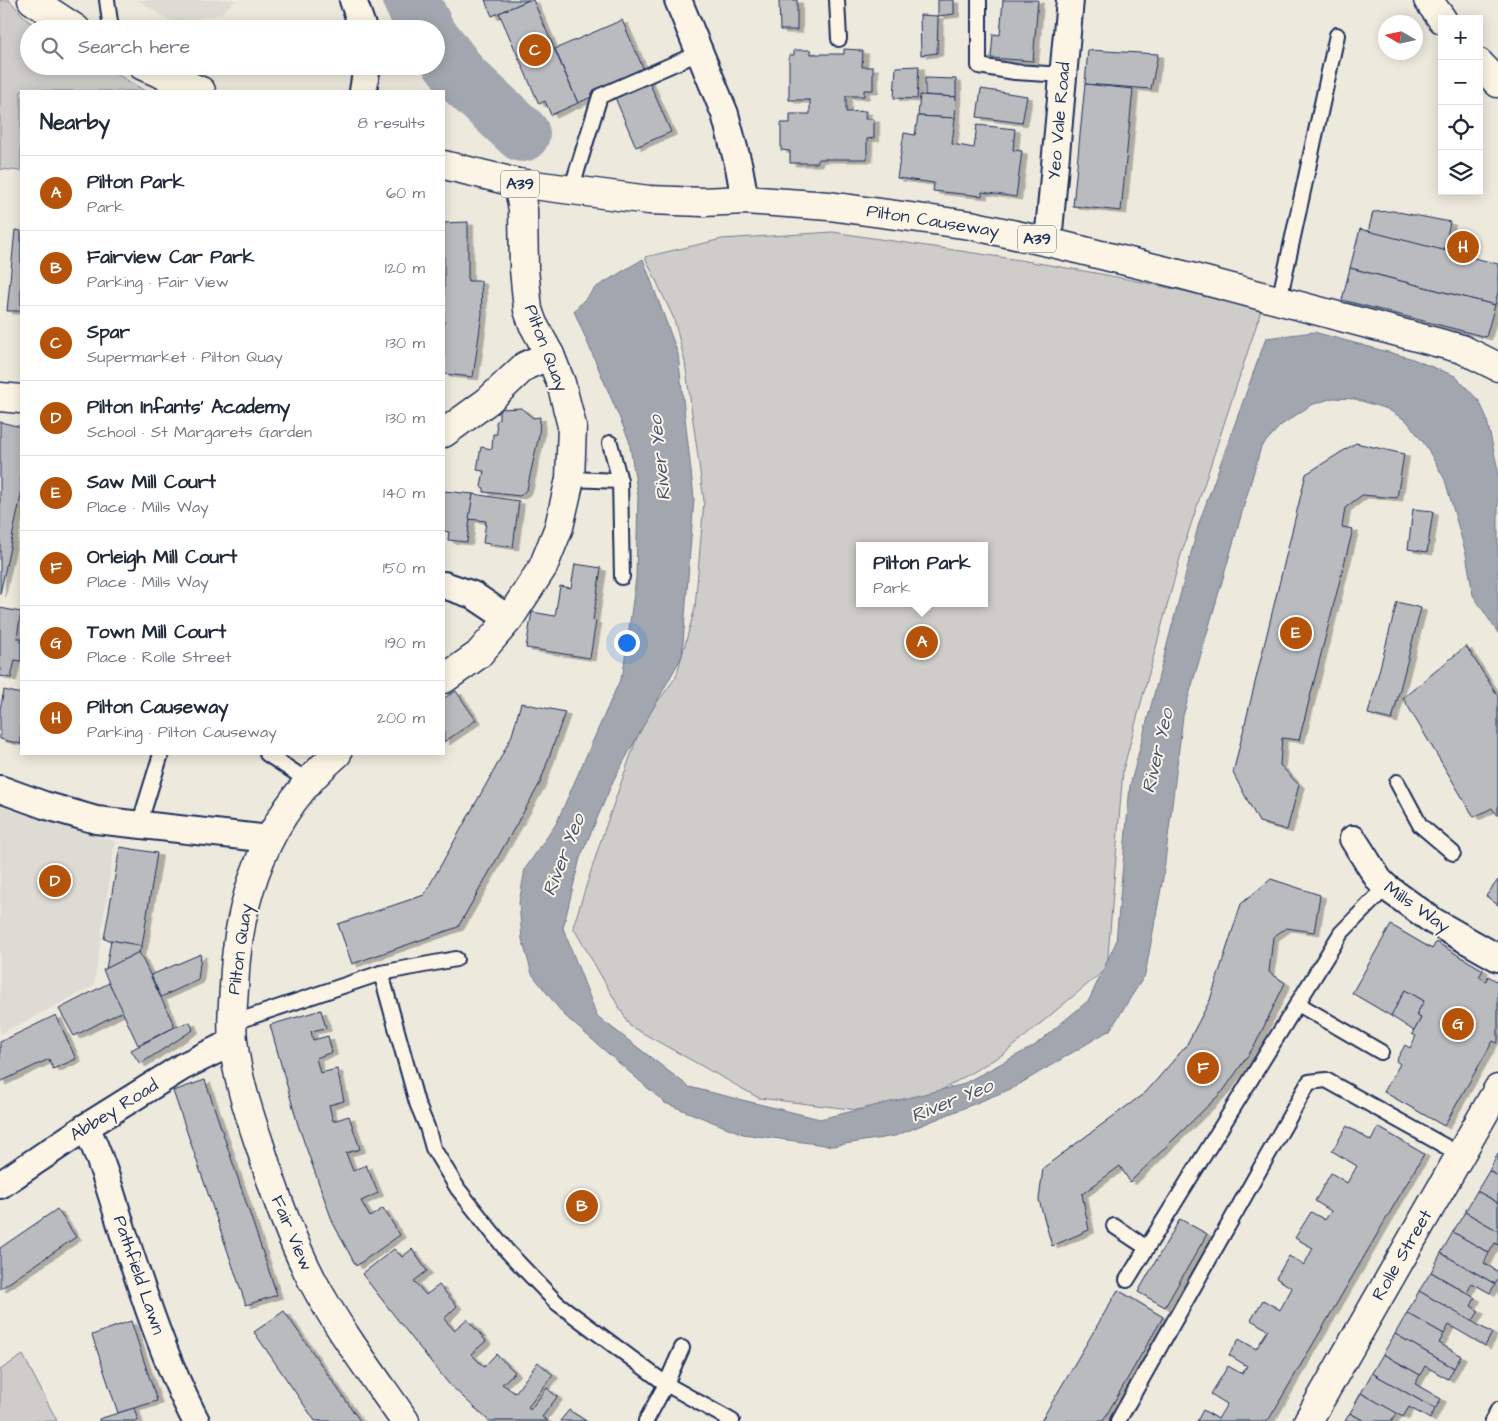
<!DOCTYPE html>
<html lang="en">
<head>
<meta charset="utf-8">
<style>
  body { margin:0; font-family:"Architects Daughter",sans-serif; background:#f6f6f7; color:#1f2937 }
  .controls { position:absolute; right:15px; top:15px; display:grid; overflow:hidden; border-radius:0px; box-shadow:0 2px 12px #0003 }
  .controls button { width:45px; height:45px; display:grid; place-items:center; padding:0; border:0; border-bottom:1px solid #e0e1e3; background:#fff; color:#1f2937; font:25px sans-serif }
  .compass { position:absolute; left:1378px; top:15px; width:45px; height:45px; border-radius:50%; background:#fff; box-shadow:0 2px 12px #0003; rotate:279deg }
  .you { position:absolute; left:626px; top:642px; width:18px; height:18px; margin:-12px; border:4px solid #fff; border-radius:50%; background:#1a73e8; box-shadow:0 0 0 8px #1a73e833 }
  .badge { display:grid; place-items:center; width:32px; height:32px; border-radius:50%; background:#b45309; color:#fff; font-size:16px; font-weight:700 }
  .pin { position:absolute; translate:-50% -50%; border:2px solid #fff; box-shadow:0 1px 5px #0006 }
  .popup { position:absolute; left:856px; top:542px; width:132px; height:65px; box-sizing:border-box; display:grid; place-content:center; border-radius:0px; background:#fff; filter:drop-shadow(0 1px 4px #0005); font-size:16px; white-space:nowrap; color:#747a83 }
  .popup b { font-size:19px; color:#1f2937 }
  .popup::after { content:''; position:absolute; left:50%; top:100%; margin-left:-10px; border:10px solid transparent; border-top-color:#fff }
  .list { margin:0; padding:0; list-style:none }
  h2 { display:flex; justify-content:space-between; align-items:center; height:65px; margin:0; padding:0 20px; font-size:21px }
  h2 small { font-size:16px; font-weight:400; color:#747a83 }
  .list li { display:grid; grid-template-columns:32px 1fr auto; gap:15px; align-items:center; box-sizing:border-box; height:75px; padding:0 20px; border-top:1px solid #e0e1e3 }
  .list b { display:block; font-size:19px; white-space:nowrap }
  .list p { margin:0; font-size:16px; white-space:nowrap; color:#747a83 }
  .list em { font-size:16px; font-style:normal; color:#747a83 }
  .icon { flex:none; width:28px; height:28px; fill:none; stroke:currentColor; stroke-width:2; stroke-linecap:round; stroke-linejoin:round }
  .map { position:relative; flex:none; width:1498px; height:1421px; overflow:hidden }
  .search { position:absolute; background:#fff; box-shadow:0 2px 12px #0003; left:20px; top:20px; width:425px; height:55px; display:flex; align-items:center; gap:12px; box-sizing:border-box; padding:0 18px; border-radius:28px; color:#747a83; font-size:19px }
  .panel { position:absolute; background:#fff; box-shadow:0 2px 12px #0003; left:20px; top:90px; width:425px; height:665px; border-radius:0px }
  .map>svg:first-child { display:block }
  .built { fill:#dedbd4 }
  .green { fill:#cfcdca; stroke:#757e94; fill-rule:evenodd }
  .water { fill:#a2a7af; stroke:#6c778f }
  .lines { fill:none; stroke-linecap:round; stroke-linejoin:round }
  .river { stroke:#a2a7af; stroke-width:56 }
  .building { fill:#babbbe; stroke:#1b2f5e; filter:url(#shadow) }
  .lane-casing { stroke:#1b2f5e; stroke-width:18 }
  .street-casing { stroke:#1b2f5e; stroke-width:30 }
  .secondary-casing { stroke:#1b2f5e; stroke-width:31 }
  .primary-casing { stroke:#1b2f5e; stroke-width:31 }
  .lane { stroke:#fcf5e5; stroke-width:14 }
  .street { stroke:#fcf5e5; stroke-width:26 }
  .secondary { stroke:#fcf5e5; stroke-width:28 }
  .primary { stroke:#fcf5e5; stroke-width:28 }
  .labels { text-anchor:middle; dominant-baseline:central; stroke-width:4; stroke-linejoin:round; paint-order:stroke }
  .shield { fill:#fcf5e5; stroke:#5e6a86; stroke-width:1 }
  .shield-label { font-size:16px; font-weight:bold; fill:#1b2f5e }
  .street-label { font-size:18px; fill:#1b2f5e; stroke:#fcf5e5 }
  .water-label { font-size:19px; font-style:italic; fill:#445376; stroke:#fcf5e5 }
</style>
</head>
<body>
<div class="map">
<svg width="1498" height="1421" viewBox="0 0 1498 1421">
  <defs>
    <filter id="shadow"><feDropShadow dx="5.5" dy="3" stdDeviation="0" flood-color="#0004"/></filter>
  </defs>
  <rect width="100%" height="100%" fill="#eee9dd"/>
  <filter id="ink" filterUnits="userSpaceOnUse"><feTurbulence type="fractalNoise" baseFrequency=".02" numOctaves="2"/><feDisplacementMap in="SourceGraphic" scale="10" xChannelSelector="R" yChannelSelector="G"/><feConvolveMatrix kernelMatrix="1 2 1 2 8 2 1 2 1" color-interpolation-filters="sRGB"/></filter>
  <g filter="url(#ink)">
    <g class="built">
      <path d="M137 0H236L220 14 173 22Z"/>
      <path d="M0 805 17 812 115 841 94 986 0 1034Z"/>
    </g>
    <g class="green">
      <path d="M0 0H9L28 21 41 29H29V66H103L145 91H21V171L0 169Z"/>
      <path d="M833 232C976 254 1121 271 1261 311L1180 558 1123 770 1107 968 1005 1053 899 1115 759 1098 630 1026 573 927 601 840 642 723 676 677 695 608 704 501 685 362 674 319 645 257 722 239ZM860 546H984V603H860Z"/>
      <path d="M23 1355 57 1421H0V1370Z"/>
    </g>
    <path class="water" d="M643 259 678 354 694 498 682 656 614 779 580 858 563 928 597 1016 689 1087 820 1119 961 1085 1034 1046 1089 1000 1116 942 1130 786 1199 523 1266 338 1314 332 1410 358 1455 376 1479 401 1486 416 1498 470V633L1473 595 1466 554 1445 480 1426 446 1407 421 1387 409 1355 399 1333 398 1311 405 1280 426 1261 447 1183 716 1163 878 1145 975 1110 1030 1013 1088 895 1136 832 1146 743 1134 665 1103 564 1015 532 974 522 939 519 903 525 869 556 824 623 673 636 578 638 496 629 440 574 311 595 288Z"/>
    <g class="lines">
      <g class="river">
        <path d="M411 0 426 29"/>
        <path d="M436 43 463 79 522 134"/>
      </g>
    </g>
    <g class="building">
      <path d="M485 0H529L492 16Z"/>
      <path d="M529 0H533L578 103 551 115 545 101 539 104 499 13Z"/>
      <path d="M779 0H797V30H780Z"/>
      <path d="M938 0H954V14L938 16Z"/>
      <path d="M1003 0H1038L1033 61 991 58 993 34 1000 35Z"/>
      <path d="M920 15 938 16 937 53 921 55Z"/>
      <path d="M622 20 671 132 636 147 611 88 578 103 555 49Z"/>
      <path d="M844 49 859 50V51H863L862 67H873V90H864V96H846V112L866 111 865 119H874V138L867 139V159H818L817 163H790V151L781 150V123H790V114H810V100H789V55H794V50H811V54H844Z"/>
      <path d="M1088 50 1158 54 1151 89 1085 84Z"/>
      <path d="M919 66 917 99 894 98 896 67Z"/>
      <path d="M925 78 956 79V97L925 95Z"/>
      <path d="M1085 84 1133 89 1121 211 1073 206Z"/>
      <path d="M981 89 1027 96 1022 123 977 117Z"/>
      <path d="M920 95 956 97 955 118 918 116Z"/>
      <path d="M918 116 955 118 952 144 974 148 977 125 1015 129 1013 150 1022 151 1016 197 982 192V196L933 191 934 183 897 178 904 133 915 135Z"/>
      <path d="M1393 211 1450 222 1444 251 1368 232 1373 212Z"/>
      <path d="M468 222V281H481L482 314 473 377 444 374V223Z"/>
      <path d="M1360 229 1498 264V292L1495 305 1350 268Z"/>
      <path d="M15 230 21 231V311H7Z"/>
      <path d="M1350 268 1495 305 1486 337 1342 300Z"/>
      <path d="M521 408 533 418 540 417 539 435 527 489 520 496 484 492V488L481 487 484 471 477 470 481 447 492 449 493 434H497L496 422 499 419V409Z"/>
      <path d="M0 422 21 427V496L0 594Z"/>
      <path d="M1356 443 1404 454 1397 498 1362 495 1345 508 1342 527 1353 529 1299 740 1282 738 1280 765 1299 785 1287 830 1259 822 1233 773 1306 474Z"/>
      <path d="M444 491 473 494 467 542 448 540 449 532 444 531Z"/>
      <path d="M473 494 519 501 513 547 483 543 486 521 469 519Z"/>
      <path d="M1413 509 1433 511 1427 552 1408 549Z"/>
      <path d="M575 564 601 568 593 620 596 621 590 658 526 648 532 612 555 616 560 586 571 588Z"/>
      <path d="M1397 602 1421 608 1392 720 1368 714Z"/>
      <path d="M0 608 21 612 17 638H21V661L15 660 11 678 0 676Z"/>
      <path d="M1466 646 1498 696V816L1492 808 1474 817 1403 698Z"/>
      <path d="M4 690 21 694V744L0 739V709Z"/>
      <path d="M456 691 476 720 444 742V698Z"/>
      <path d="M521 703 565 712 540 783 458 927 352 964 338 924 424 895 497 765 512 735Z"/>
      <path d="M120 847 157 853 142 946 104 939Z"/>
      <path d="M1271 879 1320 895 1314 932 1286 928 1273 937 1269 972 1285 983 1255 1045 1224 1090 1130 1182 1120 1166 1082 1194 1089 1230 1052 1246 1039 1200 1043 1168 1146 1092 1186 1046 1210 1000 1241 904Z"/>
      <path d="M1498 880V905L1486 896Z"/>
      <path d="M1391 925 1432 949 1436 942 1483 970 1479 977 1486 981 1488 976 1498 982V1041L1497 1043 1493 1041 1444 1126 1384 1092 1400 1064 1396 1061 1405 1045 1410 1048 1416 1036 1412 1034 1421 1018 1416 1015 1424 1001 1405 990 1391 1016 1352 993Z"/>
      <path d="M111 940 142 946 139 952 106 969Z"/>
      <path d="M139 952 175 1027 138 1045 103 970Z"/>
      <path d="M201 954 198 980 161 997 151 975Z"/>
      <path d="M109 983 123 1011 74 1036 59 1009Z"/>
      <path d="M1405 990 1424 1001 1416 1015 1421 1018 1414 1031 1391 1016Z"/>
      <path d="M321 1010 326 1028 311 1031 313 1040 328 1036 332 1052 316 1058 320 1073 337 1069 344 1101 329 1105 333 1121 349 1116 360 1149 346 1153 353 1171 366 1165 378 1193 361 1201 370 1217 383 1208 400 1235 356 1266 333 1223 298 1125 270 1025Z"/>
      <path d="M56 1015 76 1059 53 1069 49 1059 0 1082V1042Z"/>
      <path d="M190 1022 193 1030 140 1064 131 1050 175 1027Z"/>
      <path d="M205 1080 277 1295 246 1305 173 1091Z"/>
      <path d="M1347 1126 1371 1141 1378 1127 1424 1154 1268 1421H1197L1203 1410 1218 1419 1227 1404 1211 1394 1228 1366 1242 1374 1247 1366 1229 1355 1239 1339 1256 1349 1268 1330 1251 1320 1263 1300 1280 1310 1292 1288 1276 1278 1289 1256 1304 1265 1313 1248 1295 1238 1311 1212 1325 1220 1331 1211 1315 1201 1331 1173 1347 1183 1357 1166 1332 1151Z"/>
      <path d="M1498 1153V1176L1489 1171Z"/>
      <path d="M1489 1171 1498 1176V1203L1477 1191Z"/>
      <path d="M1477 1191 1498 1203V1231L1465 1212Z"/>
      <path d="M57 1209 76 1237 0 1289V1248Z"/>
      <path d="M1465 1212 1498 1231V1245L1495 1243 1489 1253 1453 1232Z"/>
      <path d="M1180 1219 1207 1234 1165 1307 1138 1292Z"/>
      <path d="M1453 1232 1489 1253 1484 1263 1498 1272V1279L1495 1284 1441 1253Z"/>
      <path d="M394 1249 402 1257 412 1249 427 1271 414 1281 426 1295 439 1285 457 1306 444 1319 454 1330 467 1319 486 1341 471 1354 484 1367 496 1354 515 1372 502 1384 515 1393 538 1362 553 1375 528 1407 530 1410 547 1388 557 1397 542 1417 548 1421H489L449 1384 415 1342 362 1274Z"/>
      <path d="M1441 1253 1495 1284 1490 1293 1472 1283 1467 1293 1431 1272Z"/>
      <path d="M1431 1272 1475 1298 1471 1306 1479 1311 1472 1322 1419 1291Z"/>
      <path d="M1118 1290 1163 1317 1103 1421H1041Z"/>
      <path d="M1419 1291 1492 1333 1485 1346 1449 1325 1444 1334 1407 1313Z"/>
      <path d="M284 1311 360 1421H315L254 1332Z"/>
      <path d="M1407 1313 1444 1334 1439 1343 1461 1356 1454 1368 1395 1334Z"/>
      <path d="M131 1321 157 1401 118 1413 92 1335Z"/>
      <path d="M1395 1334 1454 1368 1448 1379 1425 1366 1420 1375 1383 1354Z"/>
      <path d="M1383 1354 1420 1375 1415 1384 1441 1399 1435 1409 1372 1373Z"/>
      <path d="M1372 1373 1435 1409 1430 1419 1409 1407 1403 1417 1361 1393Z"/>
      <path d="M1361 1393 1397 1413 1392 1421H1364L1350 1413Z"/>
      <path d="M134 1408 138 1421H99V1419Z"/>
      <path d="M569 1410 586 1421H560Z"/>
      <path d="M1350 1413 1364 1421H1345Z"/>
    </g>
    <g class="lines">
      <defs>
        <g id="lane">
          <path d="M107 0 111 29"/>
          <path d="M837 0 839 39"/>
          <path d="M979 0V66L1015 72 1064 75"/>
          <path d="M571 190 600 96 701 52"/>
          <path d="M1279 301 1337 35"/>
          <path d="M610 443 620 481"/>
          <path d="M570 479 620 481 622 577"/>
          <path d="M267 754 308 781"/>
          <path d="M1397 782 1420 825 1453 853"/>
          <path d="M139 825 161 754"/>
          <path d="M381 973 417 1103 427 1127 433 1148 458 1189 507 1251 557 1303 666 1384 732 1421"/>
          <path d="M1298 1004 1381 1052"/>
          <path d="M232 1023 381 973 456 959"/>
          <path d="M1114 1226 1147 1248"/>
          <path d="M1127 1280 1341 933 1386 887"/>
          <path d="M646 1421 666 1384 682 1348"/>
          <path d="M1118 1421 1309 1082 1326 1080 1459 1154"/>
          <path d="M1492 1421 1498 1410"/>
        </g>
        <g id="street">
          <path d="M353 0 363 29"/>
          <path d="M678 0 725 114 739 167 745 200"/>
          <path d="M363 91 367 66"/>
          <path d="M1048 242 1070 0"/>
          <path d="M444 585 473 595 509 619"/>
          <path d="M0 789 44 805 96 820 270 839"/>
          <path d="M1353 839 1379 880 1386 887 1433 921 1498 958"/>
          <path d="M86 1127C102 1160 112 1196 123 1232 143 1293 166 1364 196 1421"/>
          <path d="M0 1185 86 1127 182 1067 233 1042"/>
        </g>
        <g id="secondary">
          <path d="M0 397 21 399"/>
          <path d="M444 433 488 401 525 366 550 355"/>
          <path d="M444 679 478 655 509 619 543 567 559 527 570 479 572 426 561 383 550 355 533 324 528 310 524 269 523 210 518 183"/>
          <path d="M337 754C267 813 237 898 234 988 233 1005 231 1023 233 1040 237 1077 248 1111 260 1146 274 1192 290 1237 312 1280 338 1329 373 1375 405 1421"/>
          <path d="M1308 1421 1498 1089"/>
        </g>
        <g id="primary">
          <path d="M32 0 76 29"/>
          <path d="M1428 0 1442 19"/>
          <path d="M1479 63 1498 83"/>
          <path d="M143 66 201 91"/>
          <path d="M444 165 518 183 649 200 703 202 745 200 829 206 970 225 1048 242 1183 275 1462 349 1498 367"/>
        </g>
      </defs>
      <use href="#lane" class="lane-casing"/>
      <use href="#street" class="street-casing"/>
      <use href="#secondary" class="secondary-casing"/>
      <use href="#primary" class="primary-casing"/>
      <use href="#lane" class="lane"/>
      <use href="#street" class="street"/>
      <use href="#secondary" class="secondary"/>
      <use href="#primary" class="primary"/>
    </g>
  </g>
  <g class="labels">
    <g class="shield">
      <rect x="501" y="170.5" width="38" height="27" rx="4"/>
      <rect x="1018" y="225.5" width="38" height="27" rx="4"/>
    </g>
    <g class="shield-label">
      <text x="520" y="184">A39</text>
      <text x="1037" y="239">A39</text>
    </g>
    <g class="street-label">
      <text transform="translate(1059 121) rotate(-85)">Yeo Vale Road</text>
      <text transform="translate(933 221) rotate(9)">Pilton Causeway</text>
      <text transform="translate(546 348) rotate(69)">Pilton Quay</text>
      <text transform="translate(1417 907) rotate(35)">Mills Way</text>
      <text transform="translate(240 949) rotate(-82)">Pilton Quay</text>
      <text transform="translate(114 1110) rotate(-32)">Abbey Road</text>
      <text transform="translate(292 1233) rotate(67)">Fair View</text>
      <text transform="translate(1402 1255) rotate(-60)">Rolle Street</text>
      <text transform="translate(139 1275) rotate(71)">Pathfield Lawn</text>
    </g>
    <g class="water-label">
      <text transform="translate(660 458) rotate(-96)">River Yeo</text>
      <text transform="translate(1158 751) rotate(-77)">River Yeo</text>
      <text transform="translate(564 855) rotate(-69)">River Yeo</text>
      <text transform="translate(952 1101) rotate(-22)">River Yeo</text>
    </g>
  </g>
</svg>
<div class="controls">
<button>+</button>
<button>−</button>
<button><svg class="icon" aria-label="locate" viewBox="0 0 24 24"><circle cx="12" cy="12" r="6"/><path d="M12 2v4M12 18v4M2 12h4M18 12h4"/></svg></button>
<button><svg class="icon" aria-label="layers" viewBox="0 0 24 24"><path d="M12 4l9 5-9 5-9-5zM3 14l9 5 9-5"/></svg></button>
</div>
<svg class="compass" viewBox="-18 -18 36 36"><path d="M0-13l5 13h-10z" fill="#e53935"/><path d="M0 13l5-13h-10z" fill="#747a83"/></svg>
<div class="you"></div>
<div class="pin badge" style="left:922px;top:642px">A</div>
<div class="popup"><b>Pilton Park</b>Park</div>
<div class="pin badge" style="left:582px;top:1206px">B</div>
<div class="pin badge" style="left:535px;top:50px">C</div>
<div class="pin badge" style="left:55px;top:881px">D</div>
<div class="pin badge" style="left:1296px;top:633px">E</div>
<div class="pin badge" style="left:1203px;top:1068px">F</div>
<div class="pin badge" style="left:1458px;top:1024px">G</div>
<div class="pin badge" style="left:1463px;top:247px">H</div>
<div class="search"><svg class="icon" aria-label="search" viewBox="0 0 24 24"><circle cx="10" cy="10" r="6"/><path d="M15 15l6 6"/></svg>Search here</div>
<section class="panel">
<h2>Nearby<small>8 results</small></h2>
<ul class="list">
<li><span class="badge">A</span><div><b>Pilton Park</b><p>Park</p></div><em>60 m</em></li>
<li><span class="badge">B</span><div><b>Fairview Car Park</b><p>Parking · Fair View</p></div><em>120 m</em></li>
<li><span class="badge">C</span><div><b>Spar</b><p>Supermarket · Pilton Quay</p></div><em>130 m</em></li>
<li><span class="badge">D</span><div><b>Pilton Infants' Academy</b><p>School · St Margarets Garden</p></div><em>130 m</em></li>
<li><span class="badge">E</span><div><b>Saw Mill Court</b><p>Place · Mills Way</p></div><em>140 m</em></li>
<li><span class="badge">F</span><div><b>Orleigh Mill Court</b><p>Place · Mills Way</p></div><em>150 m</em></li>
<li><span class="badge">G</span><div><b>Town Mill Court</b><p>Place · Rolle Street</p></div><em>190 m</em></li>
<li><span class="badge">H</span><div><b>Pilton Causeway</b><p>Parking · Pilton Causeway</p></div><em>200 m</em></li>
</ul>
</section>
</div>
</body>
</html>
